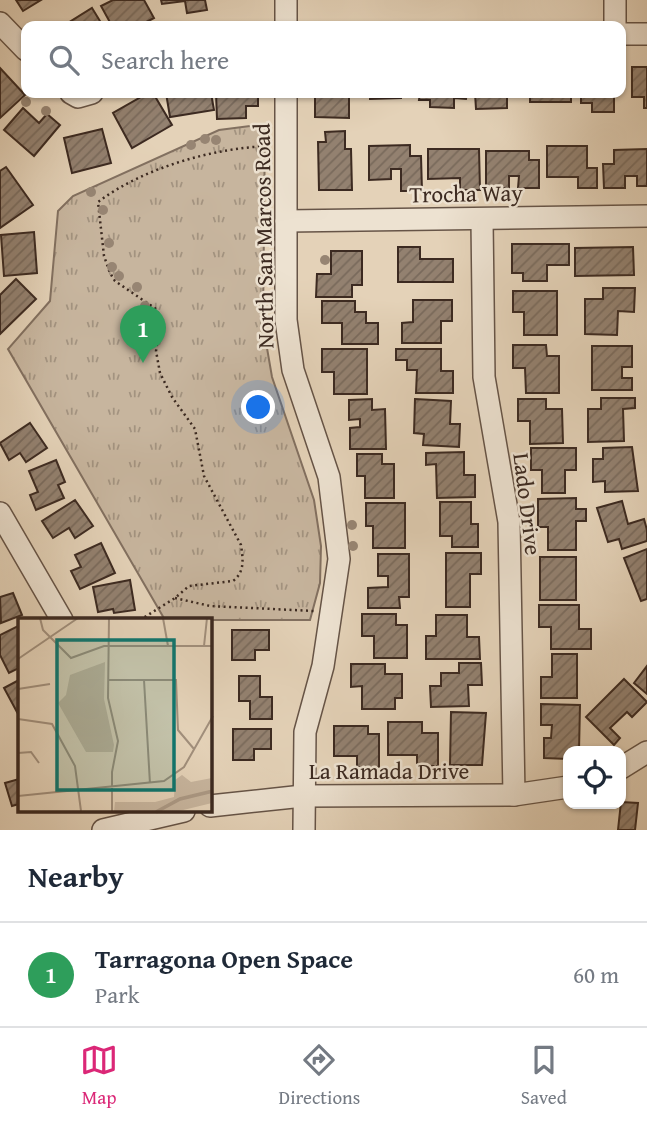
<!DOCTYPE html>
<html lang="en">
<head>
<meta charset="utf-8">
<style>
  body { margin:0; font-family:"Gentium Book Plus",serif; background:#f2f2f3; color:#1f2937 }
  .controls { position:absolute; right:21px; bottom:21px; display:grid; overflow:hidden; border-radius:14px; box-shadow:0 2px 5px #0004 }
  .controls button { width:63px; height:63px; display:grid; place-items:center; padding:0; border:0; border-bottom:2px solid #e0e1e3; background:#fff; color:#1f2937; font:35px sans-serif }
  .you { position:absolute; left:259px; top:408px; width:24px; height:24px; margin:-18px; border:5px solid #fff; border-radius:50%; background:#1a73e8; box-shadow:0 0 0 10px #1a73e833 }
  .badge { display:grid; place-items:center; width:46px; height:46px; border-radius:50%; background:#db2777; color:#fff; font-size:23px; font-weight:700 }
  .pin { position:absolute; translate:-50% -58px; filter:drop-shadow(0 2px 4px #0008) }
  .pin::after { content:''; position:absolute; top:37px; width:24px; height:21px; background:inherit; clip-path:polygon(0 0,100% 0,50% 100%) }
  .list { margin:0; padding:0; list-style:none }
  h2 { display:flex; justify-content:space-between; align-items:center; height:91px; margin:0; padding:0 28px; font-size:30px }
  h2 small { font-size:23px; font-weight:400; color:#747a83 }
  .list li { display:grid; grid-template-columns:46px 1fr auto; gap:21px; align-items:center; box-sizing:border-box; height:105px; padding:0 28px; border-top:2px solid #e0e1e3 }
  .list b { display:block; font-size:26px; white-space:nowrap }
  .list p { margin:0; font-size:23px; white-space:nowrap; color:#747a83 }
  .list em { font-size:23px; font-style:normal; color:#747a83 }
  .icon { flex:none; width:38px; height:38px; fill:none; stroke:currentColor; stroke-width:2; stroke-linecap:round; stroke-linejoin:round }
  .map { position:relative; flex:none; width:647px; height:830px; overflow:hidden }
  .search { position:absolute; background:#fff; box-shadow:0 2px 5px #0004; left:21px; right:21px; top:21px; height:77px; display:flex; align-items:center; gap:18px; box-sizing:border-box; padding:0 24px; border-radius:14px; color:#747a83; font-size:26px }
  .sheet { height:196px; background:#fff }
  nav { display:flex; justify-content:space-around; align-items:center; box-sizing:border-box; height:98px; border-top:2px solid #e0e1e3; background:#fff; font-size:19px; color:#747a83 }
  nav a { display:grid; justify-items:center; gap:4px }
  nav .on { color:#db2777 }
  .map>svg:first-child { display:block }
  .park { fill:url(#park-tufts); stroke:#827060; stroke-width:2 }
  .building { fill:url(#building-hatch); stroke:#3c2a21; stroke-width:2 }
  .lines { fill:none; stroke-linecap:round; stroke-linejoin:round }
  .minor-casing { stroke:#665447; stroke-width:24 }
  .path { stroke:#3c2a21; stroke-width:2.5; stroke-dasharray:2 3.5; stroke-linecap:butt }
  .minor { stroke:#ede2d1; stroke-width:21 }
  .tree { fill:#978573 }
  .labels { text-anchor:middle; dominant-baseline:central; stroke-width:5; stroke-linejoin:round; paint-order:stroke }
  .street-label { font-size:23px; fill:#3c2a21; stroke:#ede2d1 }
  .inset-river { fill:none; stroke:#ab9985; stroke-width:3.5 }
  .inset-road { fill:none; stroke:#a18f7c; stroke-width:2 }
  .view { fill:#0f766e; fill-opacity:0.15; stroke:#0f766e; stroke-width:3.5 }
  .inset-edge { fill:none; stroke:#3c2a21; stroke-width:3.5 }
</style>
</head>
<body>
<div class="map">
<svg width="647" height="830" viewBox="0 0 647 830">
  <defs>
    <pattern id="park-tufts" width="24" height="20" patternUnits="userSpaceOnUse" patternTransform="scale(1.75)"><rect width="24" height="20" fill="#c7b59e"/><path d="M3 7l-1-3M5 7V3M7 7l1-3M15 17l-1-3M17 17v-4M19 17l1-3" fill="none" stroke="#a39380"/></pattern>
    <pattern id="building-hatch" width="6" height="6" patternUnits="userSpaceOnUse" patternTransform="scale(1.75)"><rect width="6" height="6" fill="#938170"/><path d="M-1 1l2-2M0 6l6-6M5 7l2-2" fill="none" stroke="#796a5c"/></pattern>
  </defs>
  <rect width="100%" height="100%" fill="#e4d2b8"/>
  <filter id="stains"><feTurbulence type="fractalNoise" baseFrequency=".00286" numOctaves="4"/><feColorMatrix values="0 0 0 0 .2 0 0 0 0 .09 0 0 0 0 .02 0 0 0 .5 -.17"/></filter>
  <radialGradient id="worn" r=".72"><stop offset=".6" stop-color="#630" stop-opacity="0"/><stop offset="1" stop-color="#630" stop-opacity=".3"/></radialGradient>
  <path class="park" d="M265 124 263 325 272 377 314 500 321 546 320 583 310 620H165L8 349 50 301 58 211 73 196 219 130Z"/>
  <g class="building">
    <path d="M16 0H41L23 11Z"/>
    <path d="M113 0H144L154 18 139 26H112L101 6Z"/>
    <path d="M161 0H205L207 10 187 13 185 1 162 4Z"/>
    <path d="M92 8 103 26H63Z"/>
    <path d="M632 67H647V108H644V97H632Z"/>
    <path d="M0 68 25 95 0 118Z"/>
    <path d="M148 93H153L172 125 132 148 113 113Z"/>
    <path d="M166 93H211L214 110 170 117Z"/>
    <path d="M216 93H258V106H246V118L217 119Z"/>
    <path d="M327 93H349V118L315 117V94Z"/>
    <path d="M370 93H401V98L370 99Z"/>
    <path d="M420 93H467L466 99 454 98V108L430 107V100H419Z"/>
    <path d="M475 93H517H507V108L476 109Z"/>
    <rect x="530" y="93" width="41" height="9"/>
    <path d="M581 93H614V112H592V103H581Z"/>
    <path d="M23 108 39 123 47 114 60 125 34 156 4 130Z"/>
    <path d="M102 129 111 163 72 173 64 138Z"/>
    <path d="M345 131V149H351L352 190H319L318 142H326L325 132Z"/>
    <path d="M410 145V156H421L422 191H401V169H391V179L369 180V146Z"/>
    <path d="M547 146H587V168H597V188H578V177H547Z"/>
    <path d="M428 149H479L480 190H460V178L428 179Z"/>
    <path d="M647 149V186H637V176H625V188H604L603 164H614V150Z"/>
    <path d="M486 151H529V160H539V188H518L519 176H509V188H486Z"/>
    <path d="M6 167 33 205 0 228V171Z"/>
    <path d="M34 232 37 273 4 276 1 235Z"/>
    <path d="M512 244H569V265H547V281H523V273H512Z"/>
    <path d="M398 247H420V259H453V282H398Z"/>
    <path d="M633 247 634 275 575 276V248Z"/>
    <path d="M331 251H362V285H352V297H316L317 274H331Z"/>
    <path d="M16 279 36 299 0 334V295Z"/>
    <path d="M603 288H635L634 312 618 311 617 335 585 334V299H603Z"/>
    <path d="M513 291H557V335H524V312H513Z"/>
    <path d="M413 300H452V321H441V343H402V323L413 322Z"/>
    <path d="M322 301H355V312H366V323H378V344H342V323H322Z"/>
    <path d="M513 345H546L547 356H559V393H526L525 368H513Z"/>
    <path d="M592 346H632V367H622V378H632V390H592Z"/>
    <path d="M322 349H367V394H334V372H322Z"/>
    <path d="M396 349H441V371H453V393H416L417 370H407V360H396Z"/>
    <path d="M601 398H635V408L623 409 624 441 588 442V409H601Z"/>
    <path d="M372 399V410L385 409 386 449H350V428L360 427V419L349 420V400Z"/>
    <path d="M415 399 451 401 450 424H460L459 447 423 445 424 434 414 433Z"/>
    <path d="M518 399H546V409H562L563 443 530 444V421H518Z"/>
    <path d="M30 423 47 448 26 462 20 453 9 460 0 443Z"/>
    <path d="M632 447 638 491 605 492V481L593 482V459H603V448Z"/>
    <path d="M531 448H576V470H565V493H542V470H531Z"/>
    <path d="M464 452V475H475V497L437 498 436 464 426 465V453Z"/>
    <path d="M357 454H382V464H394V498H365V476H357Z"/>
    <path d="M56 460 65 482 58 485 64 498 36 510 30 495 38 492 29 471Z"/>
    <path d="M576 498V509H586V521H576V550H548V527H538V499Z"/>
    <path d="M75 500 93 526 75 538 69 528 53 538 42 521Z"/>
    <path d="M622 501 628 524 644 519 647 530V541L622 549 619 539 608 542 597 508Z"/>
    <path d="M440 502H471V524H478V547H452V536H440Z"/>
    <path d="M366 503H405V548H373V526H366Z"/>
    <path d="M101 543 115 573 80 589 71 571 81 567 75 555Z"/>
    <path d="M647 549V599L641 601 624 558Z"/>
    <path d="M446 553H481V574H470V607H446Z"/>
    <path d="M378 554H409V597H399L400 608H368V588L388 587V576H378Z"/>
    <rect x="540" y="557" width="36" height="43"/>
    <path d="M130 580 135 610 114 613 113 609 98 612 93 587Z"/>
    <path d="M13 593 22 615 1 623 0 597Z"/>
    <path d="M539 605H579V629H591V649H551V627H539Z"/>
    <path d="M362 614H396V625H407V658H374V636H362Z"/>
    <path d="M436 615H467V637H479L480 659H426V636H436Z"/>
    <path d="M18 626 19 668 9 673 0 655V635Z"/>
    <path d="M232 630H269V650H255V660H232Z"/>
    <path d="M552 654H577V698H541V677H552Z"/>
    <path d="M459 663H481L482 685H468L469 706 431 707 430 686H441V673H459Z"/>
    <path d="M351 664H385V674H402V698H395V709H362V686L351 687Z"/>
    <path d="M647 666V694L634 683Z"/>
    <path d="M239 676H260V697H272V719H250V701H239Z"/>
    <path d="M624 679 647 702 632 717 627 712 610 728 620 738 614 745 586 717Z"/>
    <path d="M19 680V710L17 712 4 688Z"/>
    <path d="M541 704 580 705 579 751H568V759L544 758V738H551L552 725H541Z"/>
    <path d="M451 712 486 713 482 765H450Z"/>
    <path d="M388 722H422V733H438V766H417V755H388Z"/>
    <path d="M334 726H368V734H379V767H357V756H334Z"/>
    <path d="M233 729H271V749H254V760H233Z"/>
    <path d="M19 779V804L12 806 5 783Z"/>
    <path d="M621 802 638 803 635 830H618Z"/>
  </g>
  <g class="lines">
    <defs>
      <g id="minor">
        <path d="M615 0V26"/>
        <path d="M0 23 26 50"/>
        <path d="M286 26V0"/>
        <path d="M621 34H647"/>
        <path d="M71 93 78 97 92 93"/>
        <path d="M286 93V320L293 370 329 477 339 559 323 666 305 732 304 830"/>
        <path d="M482 220 484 377 509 522 514 795"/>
        <path d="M286 221 647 216"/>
        <path d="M0 513 62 620"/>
        <path d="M621 768 647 752"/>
        <path d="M210 806 303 796 514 795 568 787"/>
        <path d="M103 830 184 811"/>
      </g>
    </defs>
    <use href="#minor" class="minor-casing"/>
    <g class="path">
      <path d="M175 598 210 606 314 611"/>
      <path d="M140 620 175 598 189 586 233 581C245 572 243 559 241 545L204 476 195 429 172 397 160 373 156 351 161 319 156 309 115 281 110 273 104 256 98 202C143 168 213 148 269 146"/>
    </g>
    <use href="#minor" class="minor"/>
  </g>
  <g class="tree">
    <circle cx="26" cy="102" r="5"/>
    <circle cx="46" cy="111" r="5"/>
    <circle cx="205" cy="139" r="5"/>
    <circle cx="216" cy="140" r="5"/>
    <circle cx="191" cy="145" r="5"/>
    <circle cx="91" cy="192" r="5"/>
    <circle cx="103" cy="210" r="5"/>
    <circle cx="109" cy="243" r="5"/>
    <circle cx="325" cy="260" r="5"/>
    <circle cx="112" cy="267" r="5"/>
    <circle cx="119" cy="276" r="5"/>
    <circle cx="137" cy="287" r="5"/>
    <circle cx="145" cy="306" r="5"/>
    <circle cx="352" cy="525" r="5"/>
    <circle cx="353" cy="546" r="5"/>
  </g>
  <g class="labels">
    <g class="street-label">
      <text transform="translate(466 193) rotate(-1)">Trocha Way</text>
      <text transform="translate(263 236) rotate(-91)">North San Marcos Road</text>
      <text transform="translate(528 504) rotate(83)">Lado Drive</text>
      <text x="389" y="770">La Ramada Drive</text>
    </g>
  </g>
  <g transform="translate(18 618)">
    <rect width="194" height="194" fill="#e4d2b8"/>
    <path d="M164 157 173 164 194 160V185L157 194H96L97 184H137L156 179 157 162Z" fill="#c7b59e"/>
    <path d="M87 44 86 81 96 127 95 134H68L40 85 48 77 52 57Z" fill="#c7b59e"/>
    <path class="inset-river" d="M138 194 162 181 195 173"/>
    <path class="inset-road" d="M22 0 25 12 53 40 86 28H195M91 0 90 80 100 123 94 154V194M145 0 150 28M186 28 189 0M0 41 60 0M90 62H158L160 112 176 131M126 62 132 166M0 71 32 66M0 101 34 106 57 148 63 193M0 135 13 134 21 145M0 178 146 163 166 149 195 98"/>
    <path class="view" d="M39 22H156V172H39Z"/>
    <rect width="194" height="194" class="inset-edge"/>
  </g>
  <rect width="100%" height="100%" filter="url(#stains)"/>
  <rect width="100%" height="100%" fill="url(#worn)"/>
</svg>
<div class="controls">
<button><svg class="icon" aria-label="locate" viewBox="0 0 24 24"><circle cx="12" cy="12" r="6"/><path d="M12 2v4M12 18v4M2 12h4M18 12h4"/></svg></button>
</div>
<div class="you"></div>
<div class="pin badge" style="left:143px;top:363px;background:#2e9e5b">1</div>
<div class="search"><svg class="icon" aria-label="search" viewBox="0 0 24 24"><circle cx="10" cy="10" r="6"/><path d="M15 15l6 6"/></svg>Search here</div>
</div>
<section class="sheet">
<h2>Nearby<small></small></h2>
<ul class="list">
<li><span class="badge" style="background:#2e9e5b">1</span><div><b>Tarragona Open Space</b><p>Park</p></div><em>60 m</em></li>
</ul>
</section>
<nav>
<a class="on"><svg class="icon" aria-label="map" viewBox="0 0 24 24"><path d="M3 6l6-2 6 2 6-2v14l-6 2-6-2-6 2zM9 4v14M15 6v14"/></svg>Map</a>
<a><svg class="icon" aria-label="directions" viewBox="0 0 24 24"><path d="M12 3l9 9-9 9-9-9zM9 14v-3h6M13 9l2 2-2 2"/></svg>Directions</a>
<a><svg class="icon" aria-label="saved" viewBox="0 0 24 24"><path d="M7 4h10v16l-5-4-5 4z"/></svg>Saved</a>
</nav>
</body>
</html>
